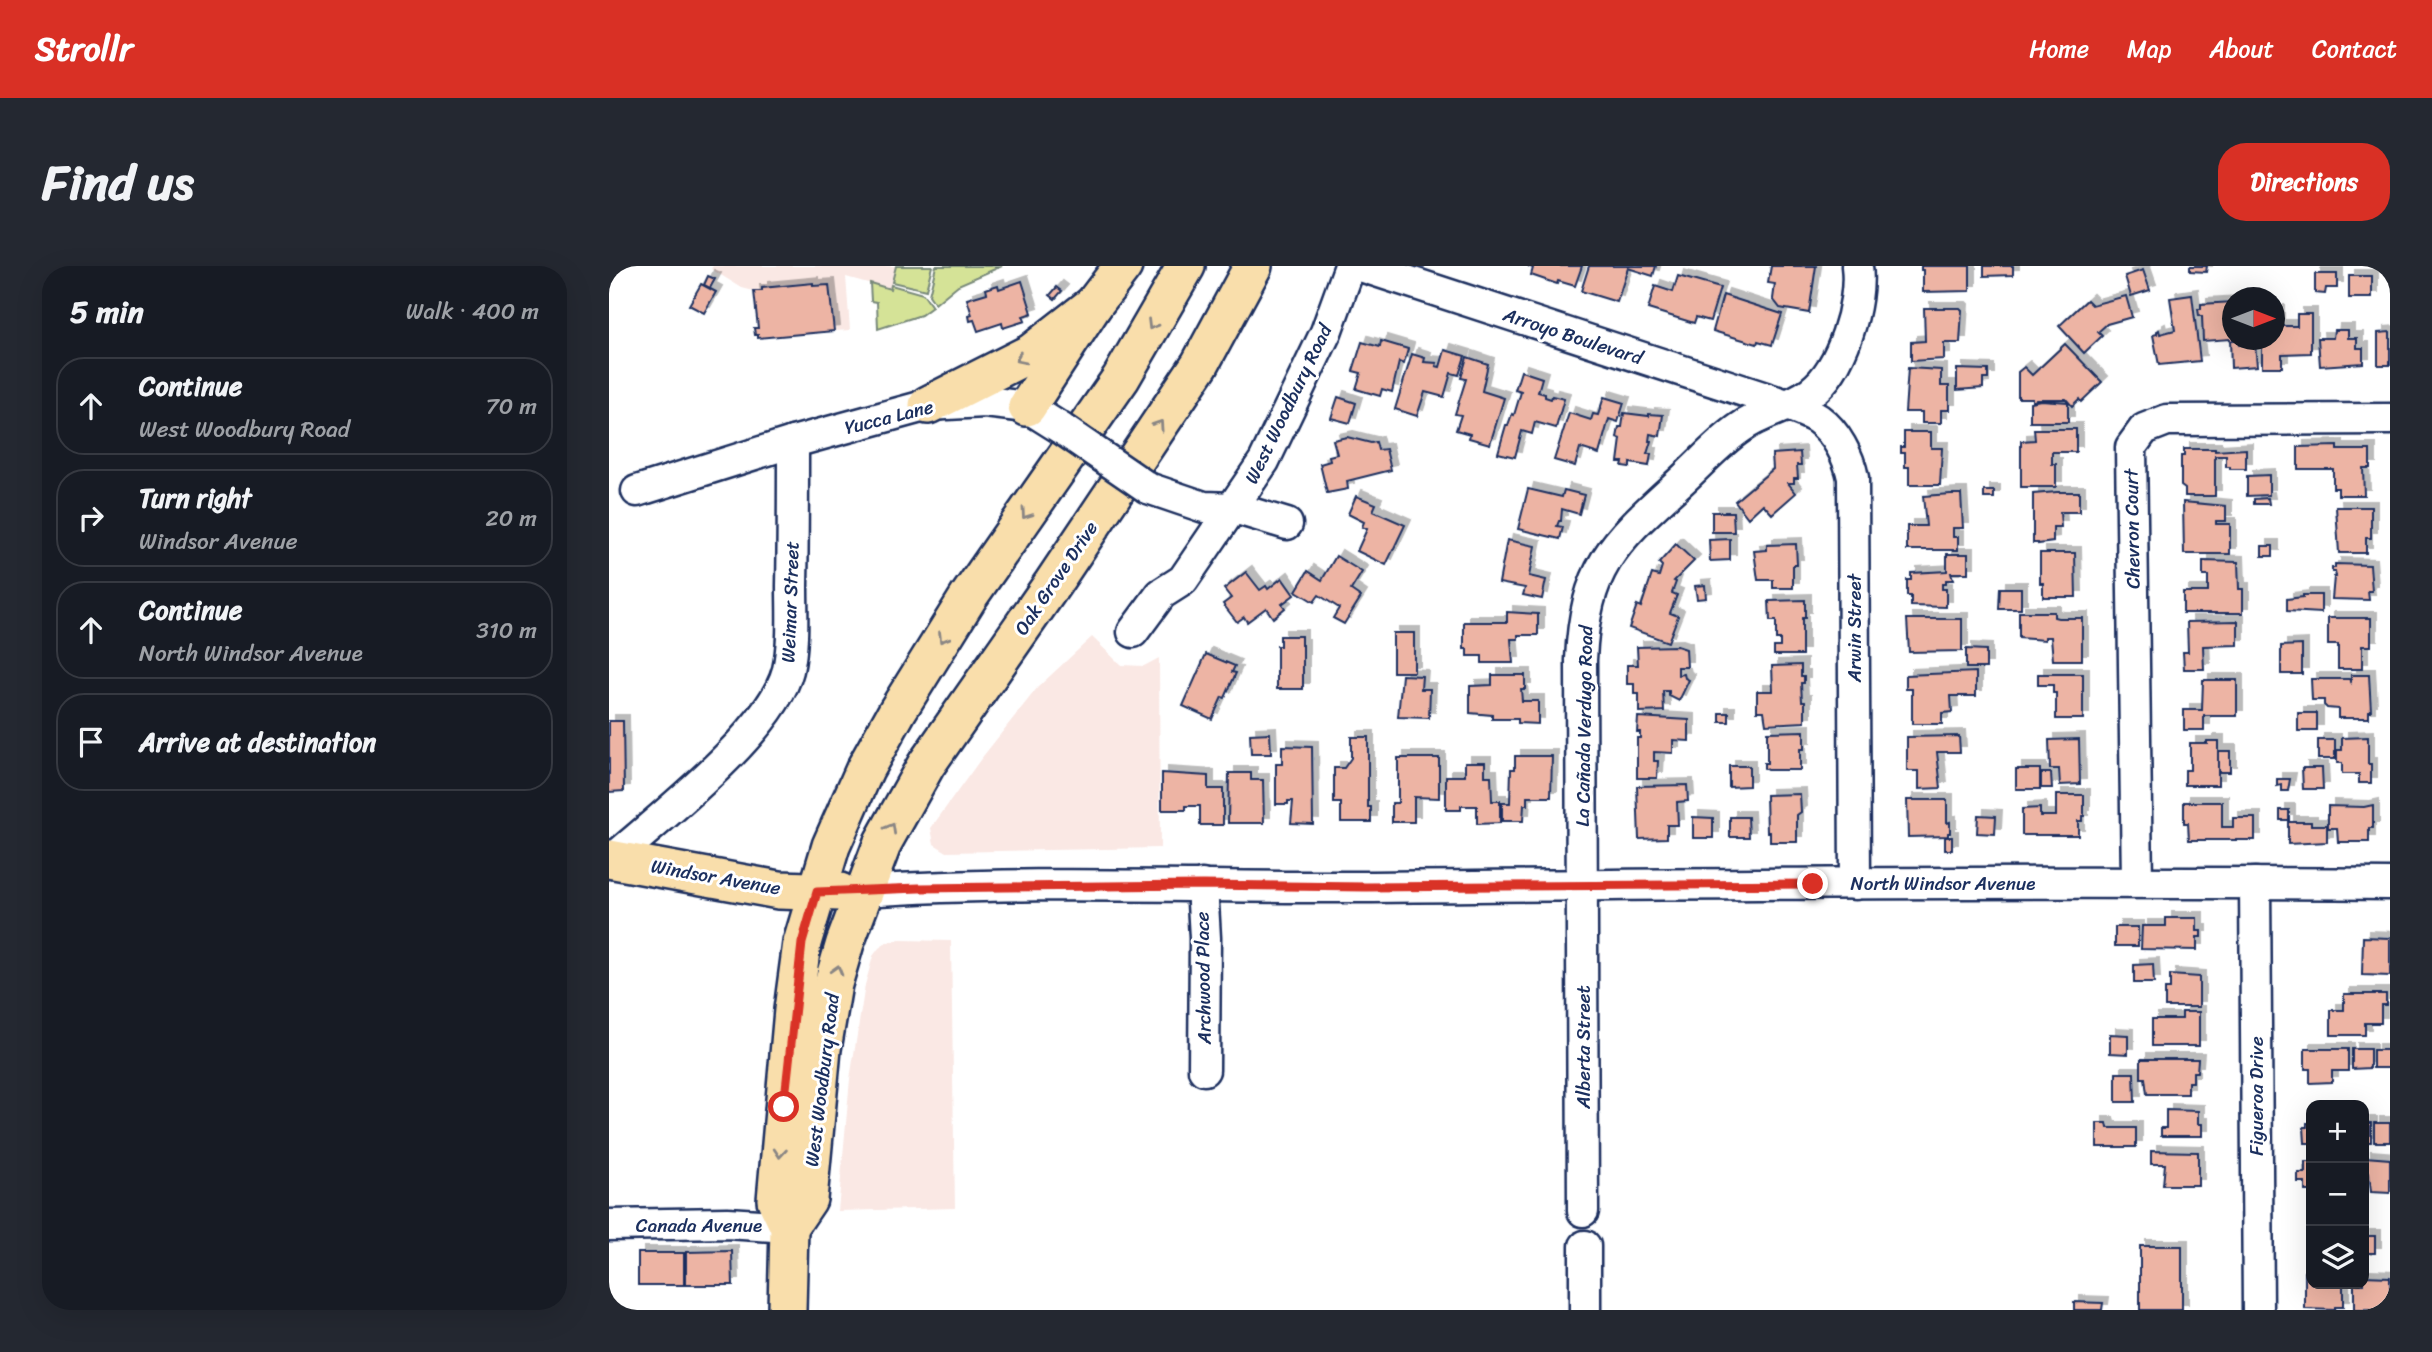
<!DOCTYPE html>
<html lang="en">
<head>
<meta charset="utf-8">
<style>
  body { margin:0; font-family:Sriracha,sans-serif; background:#242831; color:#f1f3f6 }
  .controls { position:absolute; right:21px; bottom:21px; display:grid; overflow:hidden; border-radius:14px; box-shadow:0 7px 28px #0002 }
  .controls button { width:63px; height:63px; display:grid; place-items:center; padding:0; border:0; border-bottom:2px solid #363941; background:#171b24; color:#f1f3f6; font:35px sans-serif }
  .compass { position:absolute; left:1613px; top:21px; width:63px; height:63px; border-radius:50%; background:#171b24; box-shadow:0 7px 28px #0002; rotate:90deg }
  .stop { position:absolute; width:21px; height:21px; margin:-16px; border:5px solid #d93025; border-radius:50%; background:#fff }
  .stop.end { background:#d93025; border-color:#fff; box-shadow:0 2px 7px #0008 }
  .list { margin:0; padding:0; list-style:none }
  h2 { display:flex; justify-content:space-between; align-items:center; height:91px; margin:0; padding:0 28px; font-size:30px }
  h2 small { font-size:23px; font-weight:400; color:#9ea1a6 }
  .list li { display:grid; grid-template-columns:46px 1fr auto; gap:21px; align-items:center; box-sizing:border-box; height:98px; margin:0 14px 14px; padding:0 14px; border:2px solid #363941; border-radius:28px }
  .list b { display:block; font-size:26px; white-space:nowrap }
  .list p { margin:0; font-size:23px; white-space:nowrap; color:#9ea1a6 }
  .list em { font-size:23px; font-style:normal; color:#9ea1a6 }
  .icon { flex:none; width:38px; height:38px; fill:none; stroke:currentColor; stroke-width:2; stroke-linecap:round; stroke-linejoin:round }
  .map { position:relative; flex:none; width:1781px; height:1044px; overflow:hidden; border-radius:28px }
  header { display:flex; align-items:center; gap:42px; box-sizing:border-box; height:98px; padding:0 35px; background:#d93025; color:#fff }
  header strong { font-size:33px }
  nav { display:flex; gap:38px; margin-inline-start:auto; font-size:24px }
  .intro { display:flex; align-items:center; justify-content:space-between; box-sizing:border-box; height:168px; padding:0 42px }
  h1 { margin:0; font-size:49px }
  .button { padding:18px 32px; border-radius:28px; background:#d93025; color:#fff; font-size:24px; font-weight:700 }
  main { display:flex; gap:42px; padding:0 42px }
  aside { flex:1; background:#171b24; border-radius:28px; box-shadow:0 7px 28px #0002 }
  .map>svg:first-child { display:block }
  .built { fill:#fae8e4 }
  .green { fill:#d5e397; stroke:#78897a; stroke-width:2 }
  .building { fill:#edb4a4; stroke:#1b2f5e; stroke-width:2; filter:url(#shadow) }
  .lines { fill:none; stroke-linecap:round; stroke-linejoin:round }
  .minor-casing { stroke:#1b2f5e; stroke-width:35 }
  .major-casing { stroke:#1b2f5e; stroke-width:42 }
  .minor { stroke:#fff; stroke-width:30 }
  .major { stroke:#f9deab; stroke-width:37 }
  .minor-bridge-casing { stroke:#1b2f5e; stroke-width:35; stroke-linecap:butt }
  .minor-bridge { stroke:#fff; stroke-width:30 }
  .oneway { stroke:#8a8684 }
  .route { stroke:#d93025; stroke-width:9 }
  .labels { text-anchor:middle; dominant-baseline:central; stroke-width:6; stroke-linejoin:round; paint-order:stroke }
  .street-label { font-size:19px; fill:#1b2f5e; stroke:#fff }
</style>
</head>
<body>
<header>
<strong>Strollr</strong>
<nav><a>Home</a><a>Map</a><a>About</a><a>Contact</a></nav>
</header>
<div class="intro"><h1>Find us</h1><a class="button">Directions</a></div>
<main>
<aside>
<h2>5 min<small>Walk · 400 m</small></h2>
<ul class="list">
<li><svg class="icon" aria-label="ahead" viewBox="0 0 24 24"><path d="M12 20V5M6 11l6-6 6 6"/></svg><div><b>Continue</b><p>West Woodbury Road</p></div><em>70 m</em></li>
<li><svg class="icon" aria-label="right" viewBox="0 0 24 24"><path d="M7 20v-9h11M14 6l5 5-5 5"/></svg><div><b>Turn right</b><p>Windsor Avenue</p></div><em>20 m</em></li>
<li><svg class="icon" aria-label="ahead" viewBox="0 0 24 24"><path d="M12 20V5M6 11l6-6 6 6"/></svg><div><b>Continue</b><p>North Windsor Avenue</p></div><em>310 m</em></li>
<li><svg class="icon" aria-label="arrive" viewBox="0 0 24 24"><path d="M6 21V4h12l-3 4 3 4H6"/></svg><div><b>Arrive at destination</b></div></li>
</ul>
</aside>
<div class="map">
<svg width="1781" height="1044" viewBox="0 0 1781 1044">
  <defs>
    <filter id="shadow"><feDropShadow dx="6" dy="-6" stdDeviation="0" flood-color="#0004"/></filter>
  </defs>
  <rect width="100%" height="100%" fill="#fff"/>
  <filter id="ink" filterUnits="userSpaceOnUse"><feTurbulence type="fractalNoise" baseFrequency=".0143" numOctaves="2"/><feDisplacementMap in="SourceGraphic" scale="14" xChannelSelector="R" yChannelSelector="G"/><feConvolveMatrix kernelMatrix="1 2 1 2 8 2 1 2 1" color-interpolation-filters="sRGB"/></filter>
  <g filter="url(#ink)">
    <g class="built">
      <path d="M104 0H287L281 23 237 11 241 64 225 65 220 19 204 20V17L153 22V25H145L133 22 102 3Z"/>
      <path d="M483 371 512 399 535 400 550 392 551 582 338 586 325 578 322 562 371 494 429 421Z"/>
      <path d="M291 674 342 675 346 942 229 945 241 813 256 719 264 690 270 682 279 676Z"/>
    </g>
    <g class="green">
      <path d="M287 0H323L317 24 283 16Z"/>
      <path d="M327 0H393L349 19 326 38 320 29Z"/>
      <path d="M261 17 281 23 282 19 314 28 323 41 312 49 269 63 268 36 262 35Z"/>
    </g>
    <g class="building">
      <path d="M919 0H973L966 20 949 15 948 18 922 9 924 2Z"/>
      <path d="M980 0H1047L1044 10 1019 2 1008 36 972 25Z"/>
      <path d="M1162 0H1207L1200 47 1171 42 1164 33 1166 18 1159 17Z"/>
      <path d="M1312 0H1361V25L1314 26V4H1312Z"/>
      <path d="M1375 0H1404V9L1375 10Z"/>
      <path d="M1581 0H1598L1597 6 1581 5Z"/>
      <path d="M1534 4 1541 24 1522 30 1516 10Z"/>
      <path d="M1706 8H1728V22H1717L1716 28 1706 27Z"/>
      <path d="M99 10 106 13 101 22 95 19Z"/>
      <path d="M1069 10 1111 22 1101 55 1087 51 1085 57 1039 43 1046 20 1064 26Z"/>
      <rect x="1740" y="10" width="23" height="22"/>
      <path d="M413 15 423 47 414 50 416 55 394 62 393 57 369 65 365 54 361 55 360 50 363 49 358 33 378 27 377 23 389 19 390 23Z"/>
      <path d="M204 17V20L220 19 225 65 149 72V69H146L145 62H149L145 25H153V22Z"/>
      <path d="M92 18 107 26 95 47 80 39Z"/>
      <path d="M448 21 453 25 446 33 441 29Z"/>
      <path d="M1114 29 1173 48 1163 79 1149 75 1148 78 1104 65Z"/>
      <path d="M1583 29 1591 95 1550 99 1544 69 1548 68V65L1550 64 1551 68 1566 64 1561 32Z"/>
      <path d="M1517 30 1523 51 1498 58 1489 66 1493 70 1475 87 1450 60 1478 34 1483 39Z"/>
      <path d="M1624 36V74H1629L1630 79 1646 77 1648 100 1622 102 1621 73 1594 75 1593 50H1590L1589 43H1592V38Z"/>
      <path d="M1315 42H1351L1353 44 1351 77H1335V93L1302 95V76L1316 75Z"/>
      <path d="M1666 45H1669V60H1688V48H1702V87L1673 88V101H1653V74H1666Z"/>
      <path d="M1725 64H1739V72H1748V82H1754V97L1711 100 1709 72H1724Z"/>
      <path d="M1781 66V99H1769V67Z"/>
      <path d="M772 75 799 83 795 98 790 96 783 126 773 123 771 130 747 123 752 107 744 105 753 76 771 81Z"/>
      <path d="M1456 78 1493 116 1472 136 1470 133 1463 140 1457 133H1427L1426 135H1423V132H1409V106L1415 101 1423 109Z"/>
      <path d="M836 84 856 90 850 109 842 107 835 131 816 126 808 150 786 143 803 88 816 92 815 96 828 97 827 100 831 101Z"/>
      <path d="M858 91 879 98 873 125 895 132 881 178 860 172 861 168 847 164 852 149 846 148 857 113 852 112Z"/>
      <path d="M1299 102 1332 104V120H1340V144H1332V157H1313V146H1296Z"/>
      <path d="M1348 103 1379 104V113H1374V122L1348 124Z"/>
      <path d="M912 105 933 112 929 126 936 128V131L942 133 943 130 955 133 947 162 926 156 923 168 913 165 906 191 889 187 897 159H899L903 148 905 149 912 126 906 124Z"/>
      <path d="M729 131 747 137 741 157 722 152Z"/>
      <path d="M995 131 1015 137 1009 156 1000 153 990 188 971 182 966 200 945 194 960 147 982 154 984 148 989 149Z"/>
      <path d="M1432 134 1459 136V156H1421V136Z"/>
      <path d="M1015 147 1040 150V148L1054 149 1051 170 1041 168 1040 175H1042L1038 188H1042L1040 200 1021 197V201L1013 200 1014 196H1009L1012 173 1008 172 1010 161H1013Z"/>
      <path d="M1425 163H1467V186H1443V198H1447V221H1412V175L1426 174Z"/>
      <path d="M1295 166H1322V182H1333L1331 219H1300V201H1296V187H1292V181H1295Z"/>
      <path d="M738 171 762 177 767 176 769 184 777 183 782 204 738 215 739 223 718 227 711 198 721 195 720 190 728 188 724 174Z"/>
      <path d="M1728 180V184H1761V202H1754L1755 229H1729V222H1724V203H1689V181Z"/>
      <path d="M1575 183H1606V185L1637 183V203H1621V201H1617V190H1606V230H1576V223L1572 220V190H1575Z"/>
      <path d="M1191 186 1192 199H1188L1189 212H1185V217H1179L1187 227 1163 248 1154 238 1139 252 1126 235 1164 203 1163 188Z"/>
      <path d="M1660 209V229L1638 230V210Z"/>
      <path d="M919 223 953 231 955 224 975 229 970 248 953 243 952 255H950L948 260 954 261 951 273 909 263Z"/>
      <rect x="1375" y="225" width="10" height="7"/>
      <path d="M1448 226H1470V246H1451L1452 261H1444V276L1429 278V277H1424V228Z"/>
      <path d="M1342 228H1352L1354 262H1344V271H1349V284H1298V260H1317L1314 230Z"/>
      <path d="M747 230 767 238 764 245 796 259 777 299 748 285 758 263 753 261 755 256 739 248Z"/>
      <path d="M1659 232 1660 238H1645V233Z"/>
      <path d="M1574 236 1617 240V255H1607V258H1621V288H1575Z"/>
      <path d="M1727 241H1762V272H1757V287H1730Z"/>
      <path d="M1103 246H1124L1125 266H1103Z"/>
      <path d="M1121 273V294L1101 295 1100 274Z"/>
      <path d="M898 274 926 280 920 310 937 314 933 333 914 329 916 322 890 317Z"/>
      <path d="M1067 278 1085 295 1065 315 1067 316 1063 327 1068 329 1061 347 1069 350 1059 376 1020 362 1028 339 1032 341 1043 308 1050 310 1053 300 1050 297Z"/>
      <path d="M1187 278 1188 299H1184V322H1164V314H1149L1145 285 1158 284V279Z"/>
      <rect x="1653" y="280" width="11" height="10"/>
      <path d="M1431 287H1466L1467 331H1434V317H1431Z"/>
      <path d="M1338 288H1359V307H1342L1344 314H1337V318H1333V323H1337V341L1302 340V330H1298V314H1302V307L1338 305Z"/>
      <path d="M727 290 753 306 742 324 752 331 735 358 724 352 730 342 710 329 705 336 687 325 699 305 713 314Z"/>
      <path d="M1594 295 1629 296 1630 323H1634V347H1574V326H1599V310H1594Z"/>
      <path d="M1726 298 1761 299 1763 325H1759L1760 334 1723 333 1725 311H1727L1726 306H1723V302H1726Z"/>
      <path d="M637 306 651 324 657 320 659 323 673 312 685 329 673 338 676 342 664 352 657 342 638 356 635 351 628 356 614 338 622 332 615 323Z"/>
      <path d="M1096 319 1097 332 1088 333 1086 320Z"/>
      <path d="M1391 322H1412V343H1390Z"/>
      <path d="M1694 329H1712V347L1678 345V333L1694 331Z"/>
      <path d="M1196 334V352H1193V389H1165V381H1171V373H1167V355H1161L1160 335Z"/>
      <path d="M898 346 929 348V369H909V373H902L904 397H873V390H858V383H855V356H898Z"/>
      <path d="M1410 346H1445V351L1449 352H1473V394H1444L1442 371H1436V374L1410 372Z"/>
      <path d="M1719 352H1762V380H1753V403H1729V379H1719Z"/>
      <path d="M1298 353H1353V385L1300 386Z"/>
      <path d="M1629 355V379L1594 380 1595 403H1575L1574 386H1579L1578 356Z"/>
      <rect x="784" y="367" width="21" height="39"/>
      <path d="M671 370H692V379H694V423H668V380H671Z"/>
      <path d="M1693 379V408H1672V380Z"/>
      <path d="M1068 380 1077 383 1078 401H1069V409L1075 408 1076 412 1080 414 1070 435 1060 430V425H1054L1055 445 1030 446V428H1025V418H1018V399H1029L1028 381Z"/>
      <path d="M1357 383 1377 384V402H1357Z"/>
      <path d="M597 388 626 400 623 406 627 407 616 432 613 431 603 453 574 440Z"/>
      <path d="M1192 399V410H1195V417H1192L1193 435H1196V456L1157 458 1155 445H1148V425H1164L1163 400Z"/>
      <path d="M1367 406V430H1342L1343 446 1333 447V458H1303V423H1297V409Z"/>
      <path d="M1429 408H1474V453H1447V427H1444V419H1429Z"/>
      <path d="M793 409 813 410 812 423H821L820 452 789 451Z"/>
      <path d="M883 409H916V423H912L913 435H929V458L909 457V453H883V449L861 447V420L883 419Z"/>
      <path d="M1742 409H1760L1762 445H1760V452H1729V443L1718 442 1715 439V434H1703L1702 413H1740L1742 416Z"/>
      <path d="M1594 414H1628V450H1595V464H1575V444H1593Z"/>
      <rect x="1111" y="447" width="9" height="9"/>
      <rect x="1689" y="447" width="19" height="18"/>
      <path d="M1029 451 1080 454V475L1064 474V487L1045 486V495H1049L1048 512H1028V472H1031V466H1028Z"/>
      <path d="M0 455H14L15 525 0 526Z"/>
      <path d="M1195 465V483H1191V504H1158L1155 502V497H1158V466Z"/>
      <path d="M661 467 662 488H642L641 468Z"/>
      <path d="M1350 470 1351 486H1328L1332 522 1310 523V505H1298V471Z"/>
      <path d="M742 471H759V541H762V556H732V537H725V502H735L742 492Z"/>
      <path d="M1759 471V498H1762V517H1750V508H1733V497H1728V484H1733V472Z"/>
      <path d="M1470 473 1471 518 1451 519 1450 503H1441L1440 474Z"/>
      <rect x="1709" y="474" width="17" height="19"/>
      <path d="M1598 475H1609V519H1576V504H1581V477H1598Z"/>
      <path d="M673 480 703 481 704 558 682 557 684 535H679V538H667V498H673Z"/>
      <rect x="1609" y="485" width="12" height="21"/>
      <path d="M906 490H943L942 531H918V539H915L914 555H893V537H901L902 503H906Z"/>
      <path d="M789 492H830V532L805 531V556H783V537H789Z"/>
      <path d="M856 496H876V510H882L883 535H891V557L868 558V540H852V544H837V510H856Z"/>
      <path d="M1120 500H1140V520L1120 521Z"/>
      <path d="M1693 502H1713L1714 523H1694Z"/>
      <rect x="1407" y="503" width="24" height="20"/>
      <path d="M553 507 599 510V523H614V559H591V540H577V544H553Z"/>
      <path d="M620 507H642V514H654L655 557H619Z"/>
      <path d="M1432 507H1442L1443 522H1432Z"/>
      <path d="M1668 513H1681L1679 525H1673V519L1668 520Z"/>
      <path d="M1078 519 1079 535 1068 536 1069 559H1058V572L1030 573 1028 520Z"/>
      <path d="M1191 528 1192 546 1188 549V576H1161V566H1158L1157 529Z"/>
      <path d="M1447 529H1475V550H1473V555H1469V569H1413V543L1431 542V550H1447Z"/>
      <path d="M1298 534H1338V557L1341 556V567H1339V570L1299 571Z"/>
      <path d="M1575 536H1613V561H1624V552H1646V574H1580L1579 557H1575Z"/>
      <path d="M1764 539V562H1760V576H1729L1728 562H1719V540L1755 541Z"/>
      <rect x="1671" y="544" width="9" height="10"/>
      <path d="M1369 549 1387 550 1386 568 1368 567Z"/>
      <path d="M1084 551 1104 552V572H1084Z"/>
      <path d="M1121 551H1139L1140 571H1121Z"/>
      <path d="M1679 556H1702V559H1718V576L1679 578Z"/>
      <rect x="1336" y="571" width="7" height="13"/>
      <path d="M1557 652H1588V665H1592V671H1588V684L1532 683 1533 660H1557Z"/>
      <rect x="1506" y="661" width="23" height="19"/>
      <path d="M1754 671 1781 672V710L1753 709Z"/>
      <path d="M1544 698 1545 717H1525V699Z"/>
      <path d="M1561 709 1590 711V741H1556V723H1561Z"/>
      <path d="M1735 728H1777V739H1772V757H1756V769H1722V744H1735Z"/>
      <path d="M1573 746H1590V780H1543V753H1573Z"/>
      <path d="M1501 768 1519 769V788L1501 787Z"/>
      <path d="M1696 783H1739V805H1723V816L1701 817V803H1696Z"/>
      <path d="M1743 783H1761V802L1743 803Z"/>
      <rect x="1764" y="784" width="17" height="18"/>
      <path d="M1532 793H1589L1588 806H1584V816H1579V828H1538L1536 812H1532Z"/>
      <path d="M1507 807H1525L1526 836H1507Z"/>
      <path d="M1557 844 1589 845V858H1593V870H1552V862H1557Z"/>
      <path d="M1701 844 1702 877H1696L1695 861H1698V857H1701Z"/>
      <path d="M1488 857H1498L1499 862H1527V881H1488Z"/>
      <rect x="1755" y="857" width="7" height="19"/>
      <rect x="1765" y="857" width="16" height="19"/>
      <path d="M1542 885 1589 886V919H1554L1556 898H1542Z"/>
      <path d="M1756 891 1781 893V927L1762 926 1760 907H1756Z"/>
      <path d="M1696 896H1702V925H1696V916H1689V907H1696Z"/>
      <path d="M1755 970H1766V987H1756V995Z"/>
      <rect x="1531" y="980" width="42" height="64"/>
      <path d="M1696 982H1702V1018H1734V1041H1726V1044L1696 1043Z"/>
      <path d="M123 985 124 1019H77V986Z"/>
      <rect x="29" y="987" width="46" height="32"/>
      <path d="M1755 1010 1781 1011V1044H1745V1018H1755Z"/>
      <path d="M1465 1036 1494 1037 1493 1044H1465Z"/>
    </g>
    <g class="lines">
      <defs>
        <g id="minor">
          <path d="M752 0 1178 139C1188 143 1200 147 1209 153 1227 166 1240 191 1244 212L1246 618"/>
          <path d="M539 222 595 241 625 242 678 258"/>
          <path d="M28 225 184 176 319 139 376 136 418 141 453 163"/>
          <path d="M524 366 552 328 574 314 655 195 717 66 741 0"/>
          <path d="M4 593C52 551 164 464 179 404 185 377 183 347 183 319 184 271 184 223 184 176"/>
          <path d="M1528 616 1522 181 1535 163 1558 154 1781 153"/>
          <path d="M1646 617 1649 1044"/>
          <path d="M593 619 596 672 595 804"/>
          <path d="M256 625C424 614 594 622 762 621 1102 618 1441 615 1781 618"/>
          <path d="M974 945 972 394C976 300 1005 276 1071 216 1091 198 1109 177 1131 162 1152 146 1181 142 1202 126 1233 103 1253 37 1248 0"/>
          <path d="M0 959 118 957 180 961"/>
          <path d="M976 1044V980"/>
        </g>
        <g id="major">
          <path d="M319 139 422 87 485 38"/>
          <path d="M418 141 485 38 514 0"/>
          <path d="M0 593 170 624 231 626"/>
          <path d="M180 961 199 933 213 783 224 718 236 677 274 576 317 499 444 317 591 98 644 0"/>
          <path d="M178 1044 180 961 167 934 184 744 193 677 222 580 256 503 289 444 360 330 512 112 577 0"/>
        </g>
      </defs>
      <use href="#minor" class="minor-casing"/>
      <use href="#major" class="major-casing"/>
      <use href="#minor" class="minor"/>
      <use href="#major" class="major"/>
      <defs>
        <path id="minor-bridge" d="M453 163 539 222"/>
      </defs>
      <use href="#minor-bridge" class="minor-bridge-casing"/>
      <use href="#minor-bridge" class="minor-bridge"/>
    </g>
    <defs><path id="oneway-chevron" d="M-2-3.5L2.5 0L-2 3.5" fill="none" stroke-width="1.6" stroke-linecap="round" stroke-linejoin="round" transform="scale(1.75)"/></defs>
    <g class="oneway">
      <use href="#oneway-chevron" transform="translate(543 59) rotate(121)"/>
      <use href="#oneway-chevron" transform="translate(411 93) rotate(153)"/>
      <use href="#oneway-chevron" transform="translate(550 159) rotate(-56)"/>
      <use href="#oneway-chevron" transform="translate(417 248) rotate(125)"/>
      <use href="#oneway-chevron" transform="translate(334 372) rotate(121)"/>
      <use href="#oneway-chevron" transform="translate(282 562) rotate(-61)"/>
      <use href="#oneway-chevron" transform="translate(228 704) rotate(-74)"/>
      <use href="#oneway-chevron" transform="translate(171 887) rotate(95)"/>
    </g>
  </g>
  <g class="lines" filter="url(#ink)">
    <path class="route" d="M175 841 193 677 208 626 310 622 593 619 757 621 1204 618"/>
  </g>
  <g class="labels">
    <g class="street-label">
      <text transform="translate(964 70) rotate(18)">Arroyo Boulevard</text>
      <text transform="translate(679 138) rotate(-64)">West Woodbury Road</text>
      <text transform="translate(280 151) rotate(-14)">Yucca Lane</text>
      <text transform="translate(1523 263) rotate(-91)">Chevron Court</text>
      <text transform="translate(447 312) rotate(-56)">Oak Grove Drive</text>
      <text transform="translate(181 336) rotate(-88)">Weimar Street</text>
      <text transform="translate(1245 362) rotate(-90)">Arwin Street</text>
      <text transform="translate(975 460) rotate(-89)">La Cañada Verdugo Road</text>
      <text transform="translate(107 611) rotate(10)">Windsor Avenue</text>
      <text x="1334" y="617">North Windsor Avenue</text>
      <text transform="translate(594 712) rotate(-91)">Archwood Place</text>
      <text transform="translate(974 781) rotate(-90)">Alberta Street</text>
      <text transform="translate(213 814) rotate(-83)">West Woodbury Road</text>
      <text transform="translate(1647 830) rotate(-90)">Figueroa Drive</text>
      <text x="90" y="959">Canada Avenue</text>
    </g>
  </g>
</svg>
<div class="controls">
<button>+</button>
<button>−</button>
<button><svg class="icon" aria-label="layers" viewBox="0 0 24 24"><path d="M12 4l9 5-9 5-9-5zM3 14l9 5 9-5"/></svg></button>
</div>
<svg class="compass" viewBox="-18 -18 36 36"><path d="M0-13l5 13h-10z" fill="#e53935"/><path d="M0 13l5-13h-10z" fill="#9ea1a6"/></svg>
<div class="stop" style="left:175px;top:841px"></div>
<div class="stop end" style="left:1204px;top:618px"></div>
</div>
</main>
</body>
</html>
